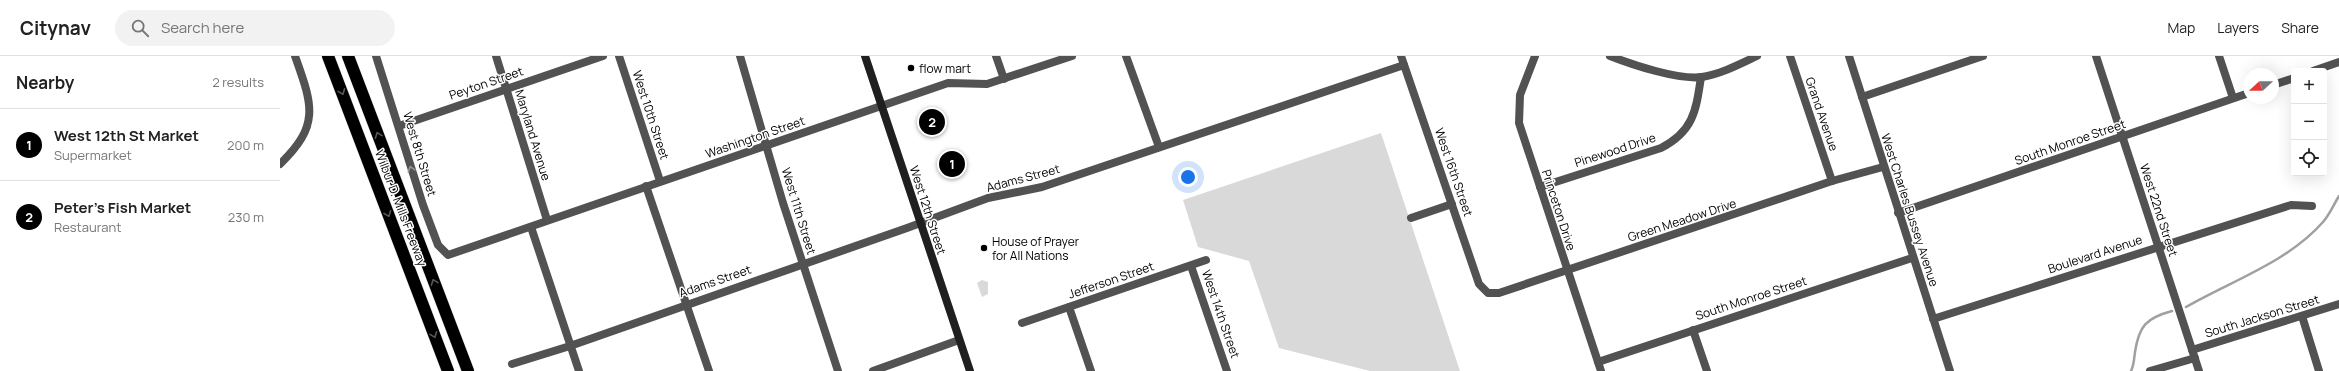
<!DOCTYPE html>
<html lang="en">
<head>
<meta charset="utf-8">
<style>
  body { margin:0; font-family:Manrope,sans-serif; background:#f2f2f2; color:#222 }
  .controls { position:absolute; right:12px; top:12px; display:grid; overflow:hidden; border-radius:4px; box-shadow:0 4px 16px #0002 }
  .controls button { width:36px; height:36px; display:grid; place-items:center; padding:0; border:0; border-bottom:1px solid #e0e0e0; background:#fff; color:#222; font:20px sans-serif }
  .compass { position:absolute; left:1963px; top:12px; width:36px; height:36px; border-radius:50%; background:#fff; box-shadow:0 4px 16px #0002; rotate:249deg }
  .you { position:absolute; left:908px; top:121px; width:14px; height:14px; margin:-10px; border:3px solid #fff; border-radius:50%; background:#1a73e8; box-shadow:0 0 0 6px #1a73e833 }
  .badge { display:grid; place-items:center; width:26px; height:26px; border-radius:50%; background:#000; color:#fff; font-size:13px; font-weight:700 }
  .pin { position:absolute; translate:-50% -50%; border:2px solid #fff; box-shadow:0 1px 4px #0006 }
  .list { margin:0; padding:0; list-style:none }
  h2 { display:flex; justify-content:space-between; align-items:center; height:52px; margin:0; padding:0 16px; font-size:17px }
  h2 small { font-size:13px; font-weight:400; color:#767676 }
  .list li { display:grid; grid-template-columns:26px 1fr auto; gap:12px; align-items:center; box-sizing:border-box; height:72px; padding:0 16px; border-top:1px solid #e0e0e0 }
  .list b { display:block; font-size:15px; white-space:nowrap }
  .list p { margin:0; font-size:13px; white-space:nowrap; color:#767676 }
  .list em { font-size:13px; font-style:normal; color:#767676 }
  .icon { flex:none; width:22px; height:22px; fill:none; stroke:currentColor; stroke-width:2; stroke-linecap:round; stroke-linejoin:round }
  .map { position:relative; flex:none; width:2059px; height:315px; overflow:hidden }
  header { display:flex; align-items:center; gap:24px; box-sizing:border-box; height:56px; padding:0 20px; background:#fff; border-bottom:1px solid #e0e0e0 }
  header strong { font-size:19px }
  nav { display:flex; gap:22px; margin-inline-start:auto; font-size:14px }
  .search { width:280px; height:36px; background:#f2f2f2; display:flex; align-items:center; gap:10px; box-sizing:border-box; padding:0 14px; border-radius:22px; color:#767676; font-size:15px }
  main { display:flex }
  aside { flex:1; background:#fff }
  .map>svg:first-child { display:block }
  .green { fill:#d9d9d9 }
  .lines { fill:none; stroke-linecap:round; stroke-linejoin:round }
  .stream { stroke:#a0a0a0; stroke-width:2.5 }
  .motorway-casing { stroke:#dbdbdb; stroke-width:13 }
  .minor { stroke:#525252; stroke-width:8 }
  .tertiary { stroke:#525252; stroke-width:8 }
  .secondary { stroke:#1f1f1f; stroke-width:8 }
  .motorway { stroke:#000; stroke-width:12 }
  .oneway { stroke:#595959 }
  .oneway2 { stroke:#979797 }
  .poi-dot { fill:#000; stroke:#fff; stroke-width:1.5 }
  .labels { text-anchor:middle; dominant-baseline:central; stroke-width:3; stroke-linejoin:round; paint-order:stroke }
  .poi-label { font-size:12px; fill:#000; stroke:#fff; text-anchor:start }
  .street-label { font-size:12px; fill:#000; stroke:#fff }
</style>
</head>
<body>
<header>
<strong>Citynav</strong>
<div class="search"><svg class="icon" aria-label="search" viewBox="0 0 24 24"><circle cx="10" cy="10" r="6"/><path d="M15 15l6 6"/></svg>Search here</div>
<nav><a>Map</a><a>Layers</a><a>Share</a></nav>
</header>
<main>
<aside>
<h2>Nearby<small>2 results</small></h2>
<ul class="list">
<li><span class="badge">1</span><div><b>West 12th St Market</b><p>Supermarket</p></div><em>200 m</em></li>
<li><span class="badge">2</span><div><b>Peter's Fish Market</b><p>Restaurant</p></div><em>230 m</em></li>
</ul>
</aside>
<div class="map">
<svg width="2059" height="315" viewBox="0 0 2059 315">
  <rect width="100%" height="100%" fill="#fff"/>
  <g class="green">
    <path d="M1101 77 1180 315H1090L999 292 969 205 918 191 903 144Z"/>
    <path d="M702 224 708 226V238L702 241 697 227Z"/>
  </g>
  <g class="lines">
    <g class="stream">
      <path d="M1906 251C1951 225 2008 206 2043 166 2050 158 2054 148 2059 140"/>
      <path d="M1851 315C1854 309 1854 303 1855 296 1859 270 1866 262 1892 255"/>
    </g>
    <defs>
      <g id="motorway">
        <path d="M48 0 168 315"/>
        <path d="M68 0 188 315"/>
      </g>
    </defs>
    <use href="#motorway" class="motorway-casing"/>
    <g class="minor">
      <path d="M96 0 143 149 158 189 168 199 668 27 707 28 792 0"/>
      <path d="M216 0 267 164"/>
      <path d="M339 0 380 125"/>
      <path d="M460 0 503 147 558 315"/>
      <path d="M716 0 724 23"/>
      <path d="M846 0 879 91"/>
      <path d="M1121 0 1199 228 1208 237H1219L1552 125 1603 111"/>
      <path d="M1255 0 1240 39 1239 67 1321 315"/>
      <path d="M1330 0C1353 9 1398 24 1422 21 1441 18 1460 8 1477 0"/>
      <path d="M1510 0 1552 125"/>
      <path d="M1939 0 1953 42"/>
      <path d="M1582 41 1703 0"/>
      <path d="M119 70 323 0"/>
      <path d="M0 108C41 69 32 48 15 0"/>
      <path d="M366 130 429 315"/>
      <path d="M1260 131 1381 92C1414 75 1416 54 1421 21"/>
      <path d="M1131 162 1172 148"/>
      <path d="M251 171 299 315"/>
      <path d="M911 210 947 315"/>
      <path d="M789 251 811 315"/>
      <path d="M2022 260 2039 315"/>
      <path d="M1653 263 2011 149 2032 150"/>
      <path d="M742 267 926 204"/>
      <path d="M1413 274 1427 315"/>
      <path d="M1912 294 2059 248"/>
      <path d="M1318 306 1632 202"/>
      <path d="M232 308 290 290 627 172 708 142 762 131 1124 9"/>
      <path d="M593 315 679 284"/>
      <path d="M1870 315 1915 302"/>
    </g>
    <g class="tertiary">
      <path d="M1569 0 1670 315"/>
      <path d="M1816 0 1919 315"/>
      <path d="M2033 15 2059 6"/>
      <path d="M1993 29 2014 22"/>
      <path d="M1618 157 1969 37"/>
    </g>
    <path class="secondary" d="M585 0 690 315"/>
    <use href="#motorway" class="motorway"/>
  </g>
  <defs><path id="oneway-chevron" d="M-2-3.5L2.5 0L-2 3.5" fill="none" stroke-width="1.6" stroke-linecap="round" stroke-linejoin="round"/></defs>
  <g class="oneway">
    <use href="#oneway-chevron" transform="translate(62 36) rotate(69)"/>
    <use href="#oneway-chevron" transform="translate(98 79) rotate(-111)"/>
    <use href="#oneway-chevron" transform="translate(108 158) rotate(69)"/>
    <use href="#oneway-chevron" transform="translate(154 226) rotate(-111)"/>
    <use href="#oneway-chevron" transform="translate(154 279) rotate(69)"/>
  </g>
  <use class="oneway2" href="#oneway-chevron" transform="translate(131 113) rotate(-108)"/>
  <g class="poi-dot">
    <circle cx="631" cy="12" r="4"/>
    <circle cx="704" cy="192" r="4"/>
  </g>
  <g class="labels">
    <g class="poi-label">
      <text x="639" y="12">flow mart</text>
      <text x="712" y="185">House of Prayer<tspan x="712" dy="14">for All Nations</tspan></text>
    </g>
    <g class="street-label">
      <text transform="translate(206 27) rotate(-19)">Peyton Street</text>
      <text transform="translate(1542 58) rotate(71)">Grand Avenue</text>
      <text transform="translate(371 59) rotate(72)">West 10th Street</text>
      <text transform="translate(253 79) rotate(73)">Maryland Avenue</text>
      <text transform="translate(475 81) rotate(-19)">Washington Street</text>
      <text transform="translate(1790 86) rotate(-19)">South Monroe Street</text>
      <text transform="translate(1335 94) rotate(-18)">Pinewood Drive</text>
      <text transform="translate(140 98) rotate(73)">West 8th Street</text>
      <text transform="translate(1174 116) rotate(71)">West 16th Street</text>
      <text transform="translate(743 122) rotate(-15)">Adams Street</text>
      <text transform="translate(121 152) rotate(69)">Wilbur D. Mills Freeway</text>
      <text transform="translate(648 154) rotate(72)">West 12th Street</text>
      <text transform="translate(1279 154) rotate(72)">Princeton Drive</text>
      <text transform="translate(1630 154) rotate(72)">West Charles Bussey Avenue</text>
      <text transform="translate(1879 154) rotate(72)">West 22nd Street</text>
      <text transform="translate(519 155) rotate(73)">West 11th Street</text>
      <text transform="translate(1402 164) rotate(-18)">Green Meadow Drive</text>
      <text transform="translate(1815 198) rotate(-18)">Boulevard Avenue</text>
      <text transform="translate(831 224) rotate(-19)">Jefferson Street</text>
      <text transform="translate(435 225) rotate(-19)">Adams Street</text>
      <text transform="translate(1471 242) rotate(-18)">South Monroe Street</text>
      <text transform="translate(941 258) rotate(71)">West 14th Street</text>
      <text transform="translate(1982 260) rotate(-17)">South Jackson Street</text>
    </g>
  </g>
</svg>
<div class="controls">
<button>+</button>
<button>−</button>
<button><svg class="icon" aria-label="locate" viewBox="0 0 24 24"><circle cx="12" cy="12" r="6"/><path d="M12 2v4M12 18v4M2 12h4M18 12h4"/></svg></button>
</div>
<svg class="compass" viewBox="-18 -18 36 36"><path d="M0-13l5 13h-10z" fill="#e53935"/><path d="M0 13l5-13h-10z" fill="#767676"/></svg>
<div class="you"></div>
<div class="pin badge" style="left:672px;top:108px">1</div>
<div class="pin badge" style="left:652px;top:66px">2</div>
</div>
</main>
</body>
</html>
